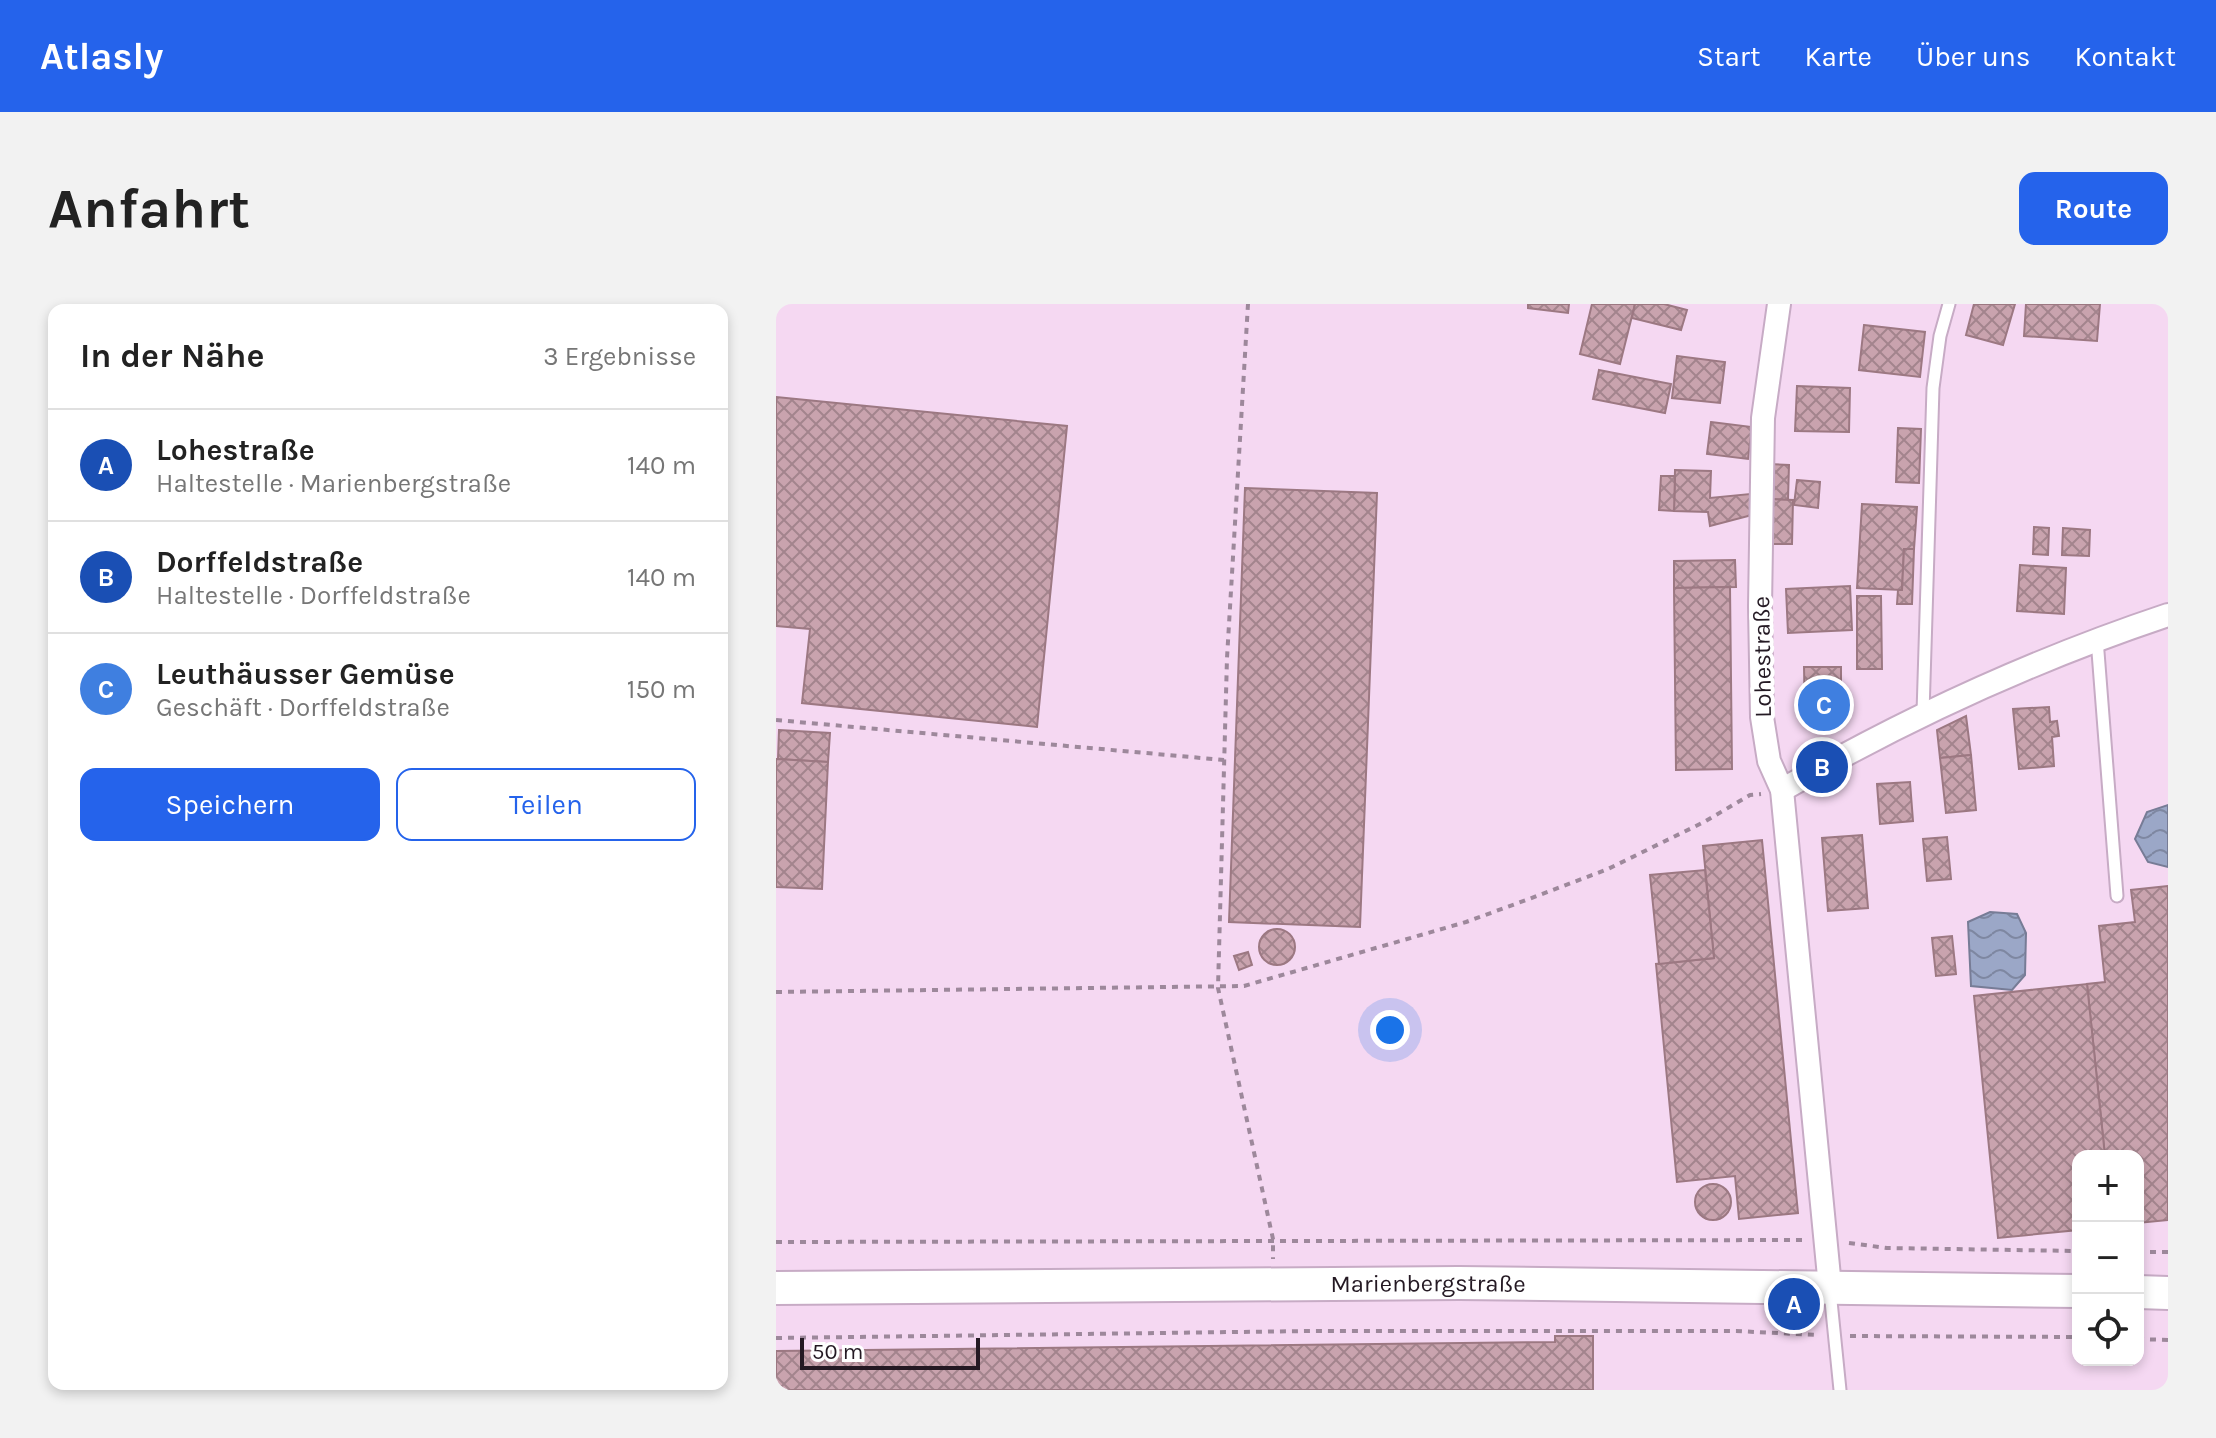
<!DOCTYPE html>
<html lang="de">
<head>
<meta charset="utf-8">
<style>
  body { margin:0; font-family:Karla,sans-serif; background:#f2f2f2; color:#222 }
  .controls { position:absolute; right:24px; bottom:24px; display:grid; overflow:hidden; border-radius:16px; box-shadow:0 4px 12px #0003 }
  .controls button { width:72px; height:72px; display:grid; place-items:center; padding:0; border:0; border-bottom:2px solid #e0e0e0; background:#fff; color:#222; font:40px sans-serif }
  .scale { position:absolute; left:24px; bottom:20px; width:180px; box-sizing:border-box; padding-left:8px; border:4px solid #241923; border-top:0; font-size:22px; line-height:28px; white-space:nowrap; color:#241923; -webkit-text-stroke:6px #fff; paint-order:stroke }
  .you { position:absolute; left:614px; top:726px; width:28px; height:28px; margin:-20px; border:6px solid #fff; border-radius:50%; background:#1a73e8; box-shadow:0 0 0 12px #1a73e833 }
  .badge { display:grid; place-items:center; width:52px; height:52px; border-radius:50%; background:#2563eb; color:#fff; font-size:26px; font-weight:700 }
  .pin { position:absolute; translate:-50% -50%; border:4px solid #fff; box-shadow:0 2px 8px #0006 }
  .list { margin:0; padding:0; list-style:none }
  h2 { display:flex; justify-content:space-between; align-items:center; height:104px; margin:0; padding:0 32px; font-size:34px }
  h2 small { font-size:26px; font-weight:400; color:#767676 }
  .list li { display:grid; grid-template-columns:52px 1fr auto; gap:24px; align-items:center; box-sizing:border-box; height:112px; padding:0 32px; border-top:2px solid #e0e0e0 }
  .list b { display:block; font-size:30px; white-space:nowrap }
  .list p { margin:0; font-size:26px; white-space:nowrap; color:#767676 }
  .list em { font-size:26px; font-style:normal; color:#767676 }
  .actions { display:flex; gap:16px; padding:24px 32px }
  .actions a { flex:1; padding:18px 0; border:2px solid #2563eb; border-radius:16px; text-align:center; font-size:28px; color:#2563eb }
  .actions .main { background:#2563eb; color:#fff }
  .icon { flex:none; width:44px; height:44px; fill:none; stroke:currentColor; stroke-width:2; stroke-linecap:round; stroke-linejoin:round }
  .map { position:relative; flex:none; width:1392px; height:1086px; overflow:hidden; border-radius:16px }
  header { display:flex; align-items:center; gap:48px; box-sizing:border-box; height:112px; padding:0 40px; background:#2563eb; color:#fff }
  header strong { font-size:38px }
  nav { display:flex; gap:44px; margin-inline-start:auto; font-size:28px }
  .intro { display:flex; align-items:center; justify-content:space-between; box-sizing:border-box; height:192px; padding:0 48px }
  h1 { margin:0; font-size:56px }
  .button { padding:20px 36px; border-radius:16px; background:#2563eb; color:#fff; font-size:28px; font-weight:700 }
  main { display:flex; gap:48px; padding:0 48px }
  aside { flex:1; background:#fff; border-radius:16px; box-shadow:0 4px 12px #0003 }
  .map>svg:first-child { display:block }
  .water { fill:url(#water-waves); stroke:#777c96; stroke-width:2 }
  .building { fill:url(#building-cross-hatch); stroke:#9c7882; stroke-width:2 }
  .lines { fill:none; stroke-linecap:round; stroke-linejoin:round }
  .lane-casing { stroke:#c7abc5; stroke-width:15 }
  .street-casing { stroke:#c7abc5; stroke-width:26 }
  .secondary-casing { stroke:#c7abc5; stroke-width:36 }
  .path { stroke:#9d889b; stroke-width:4; stroke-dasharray:6 6; stroke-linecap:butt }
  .lane { stroke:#fff; stroke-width:11 }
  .street { stroke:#fff; stroke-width:22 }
  .secondary { stroke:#fff; stroke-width:32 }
  .labels { text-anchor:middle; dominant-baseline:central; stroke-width:8; stroke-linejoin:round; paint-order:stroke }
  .street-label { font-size:24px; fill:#241923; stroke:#fff }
</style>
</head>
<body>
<header>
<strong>Atlasly</strong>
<nav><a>Start</a><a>Karte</a><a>Über uns</a><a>Kontakt</a></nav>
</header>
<div class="intro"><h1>Anfahrt</h1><a class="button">Route</a></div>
<main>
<aside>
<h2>In der Nähe<small>3 Ergebnisse</small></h2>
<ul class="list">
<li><span class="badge" style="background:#1a4fb4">A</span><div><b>Lohestraße</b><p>Haltestelle · Marienbergstraße</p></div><em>140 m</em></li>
<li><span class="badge" style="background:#1a4fb4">B</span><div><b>Dorffeldstraße</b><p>Haltestelle · Dorffeldstraße</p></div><em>140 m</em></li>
<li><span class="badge" style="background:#3f7fe0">C</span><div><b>Leuthäusser Gemüse</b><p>Geschäft · Dorffeldstraße</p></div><em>150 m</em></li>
</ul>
<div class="actions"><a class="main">Speichern</a><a>Teilen</a></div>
</aside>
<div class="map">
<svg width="1392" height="1086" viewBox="0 0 1392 1086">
  <defs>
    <pattern id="water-waves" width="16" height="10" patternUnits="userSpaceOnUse" patternTransform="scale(2)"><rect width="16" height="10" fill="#9ba7c7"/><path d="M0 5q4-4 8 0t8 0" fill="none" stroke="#7e87a1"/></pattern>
    <pattern id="building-cross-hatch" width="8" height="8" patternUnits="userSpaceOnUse" patternTransform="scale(2)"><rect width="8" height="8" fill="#c9a3ae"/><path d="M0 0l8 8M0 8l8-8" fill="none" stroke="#a3848d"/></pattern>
  </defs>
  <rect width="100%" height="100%" fill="#f5d8f2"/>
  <g class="water">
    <path d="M1392 501V563L1372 558 1359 535 1371 508Z"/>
    <path d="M1214 608 1241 610 1250 629 1249 671 1236 686 1195 682 1192 618Z"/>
  </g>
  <g class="building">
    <path d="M752 0H793L792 9 752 4Z"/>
    <path d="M816 0H859L844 60 804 50Z"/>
    <path d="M859 0H888L911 6 905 26 856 14Z"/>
    <path d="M1198 0H1239L1227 41 1190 31Z"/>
    <path d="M1250 0H1324L1321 37 1248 32Z"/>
    <path d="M1088 21 1149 28 1144 73 1083 66Z"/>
    <path d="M901 52 949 58 944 99 896 94Z"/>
    <path d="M823 66 895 80 889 109 817 95Z"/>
    <path d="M1021 82 1074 84 1073 128 1019 127Z"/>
    <path d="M0 93 291 122 261 423 26 399 34 325 0 322Z"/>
    <path d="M935 118 976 123 972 155 931 150Z"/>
    <path d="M1122 124 1145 125 1143 179 1120 178Z"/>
    <path d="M993 160 1013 161 1012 196 993 195Z"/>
    <path d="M899 166 935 167 934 194 974 190 976 211 934 222 932 208 898 207Z"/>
    <path d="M885 172H899L898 207 883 206Z"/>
    <path d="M1021 176 1044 178 1042 204 1018 201Z"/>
    <path d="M469 184 601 189 584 623 453 618Z"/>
    <path d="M993 195 1017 196 1016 240H992Z"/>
    <path d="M1086 200 1141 203 1138 245H1128L1126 286 1081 284Z"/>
    <path d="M1258 223 1273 224 1272 251 1257 250Z"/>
    <path d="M1287 224 1314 226 1313 252 1286 251Z"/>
    <path d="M1128 245H1138L1136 300H1121L1122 286H1126Z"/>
    <path d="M959 256 960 283 898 284V257Z"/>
    <path d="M1244 261 1290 264 1288 310 1241 307Z"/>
    <path d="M1074 282 1076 326 1012 329 1010 285Z"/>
    <path d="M954 283 956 465 900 466 898 284Z"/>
    <path d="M1081 292H1105L1106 365H1081Z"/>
    <path d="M1028 363H1065V415H1029Z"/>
    <path d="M1273 403 1274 418 1281 417 1283 432 1276 433 1278 462 1243 465 1237 405Z"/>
    <path d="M1190 412 1195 451 1164 454 1161 426Z"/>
    <path d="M3 426 54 429 52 458 2 455Z"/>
    <path d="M1195 451 1200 506 1170 509 1164 454Z"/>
    <path d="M0 455 52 458 46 585 0 583Z"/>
    <path d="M1134 478 1137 517 1104 520 1101 480Z"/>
    <path d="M1086 531 1092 604 1052 607 1046 534Z"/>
    <path d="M1171 533 1175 575 1151 577 1147 535Z"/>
    <path d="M986 536 1022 909 963 915 959 872 901 878 880 660 938 654 927 542Z"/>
    <path d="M929 566 938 654 883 660 874 571Z"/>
    <path d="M1392 582V916L1362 919V852H1329L1311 680 1329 678 1323 622 1359 618 1355 586Z"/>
    <circle cx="501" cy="643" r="18"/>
    <path d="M1176 632 1180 670 1160 672 1156 634Z"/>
    <path d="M472 648 476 661 463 666 458 652Z"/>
    <path d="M1311 680 1329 852H1302V926L1222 934 1198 692Z"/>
    <circle cx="937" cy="898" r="18"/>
    <path d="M779 1032H817V1086H0V1047L779 1038Z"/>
  </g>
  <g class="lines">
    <defs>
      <g id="lane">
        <path d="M1321 335 1341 592"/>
        <path d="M1147 409 1157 84 1164 32 1173 0"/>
        <path d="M1054 987 1064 1086"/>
      </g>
      <g id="street">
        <path d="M1003 0 987 114 984 303 986 413 993 457 1006 486 1054 983"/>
        <path d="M1006 486C1129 415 1257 356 1392 311"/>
      </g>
      <g id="secondary">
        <path id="s1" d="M0 984 683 979 1302 987"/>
        <path d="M1362 988 1392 989"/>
      </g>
    </defs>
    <use href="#lane" class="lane-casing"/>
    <use href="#street" class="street-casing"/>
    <use href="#secondary" class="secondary-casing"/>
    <g class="path">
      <path d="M472 0 451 354 442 684 497 935V955"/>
      <path d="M0 416 448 456"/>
      <path d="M0 688 468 682 690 618 753 595 832 565 928 518 974 491 985 490"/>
      <path d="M0 938 1028 936"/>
      <path d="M1073 939 1111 944 1302 947"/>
      <path d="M1362 948H1392"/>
      <path d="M1074 1032 1302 1033"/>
      <path d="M0 1034 536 1027H960L1041 1031"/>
      <path d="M1362 1035 1392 1036"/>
    </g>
    <use href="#lane" class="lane"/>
    <use href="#street" class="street"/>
    <use href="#secondary" class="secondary"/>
  </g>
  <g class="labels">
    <g class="street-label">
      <text transform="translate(986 353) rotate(-91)">Lohestraße</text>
      <text stroke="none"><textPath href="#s1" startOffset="652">Marienbergstraße</textPath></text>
    </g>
  </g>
</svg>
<div class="controls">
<button>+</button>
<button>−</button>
<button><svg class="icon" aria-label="locate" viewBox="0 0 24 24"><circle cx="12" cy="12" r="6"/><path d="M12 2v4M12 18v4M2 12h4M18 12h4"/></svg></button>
</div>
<div class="scale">50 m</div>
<div class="you"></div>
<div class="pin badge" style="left:1018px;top:1000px;background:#1a4fb4">A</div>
<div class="pin badge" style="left:1046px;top:463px;background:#1a4fb4">B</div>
<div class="pin badge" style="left:1048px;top:401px;background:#3f7fe0">C</div>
</div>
</main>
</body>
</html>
